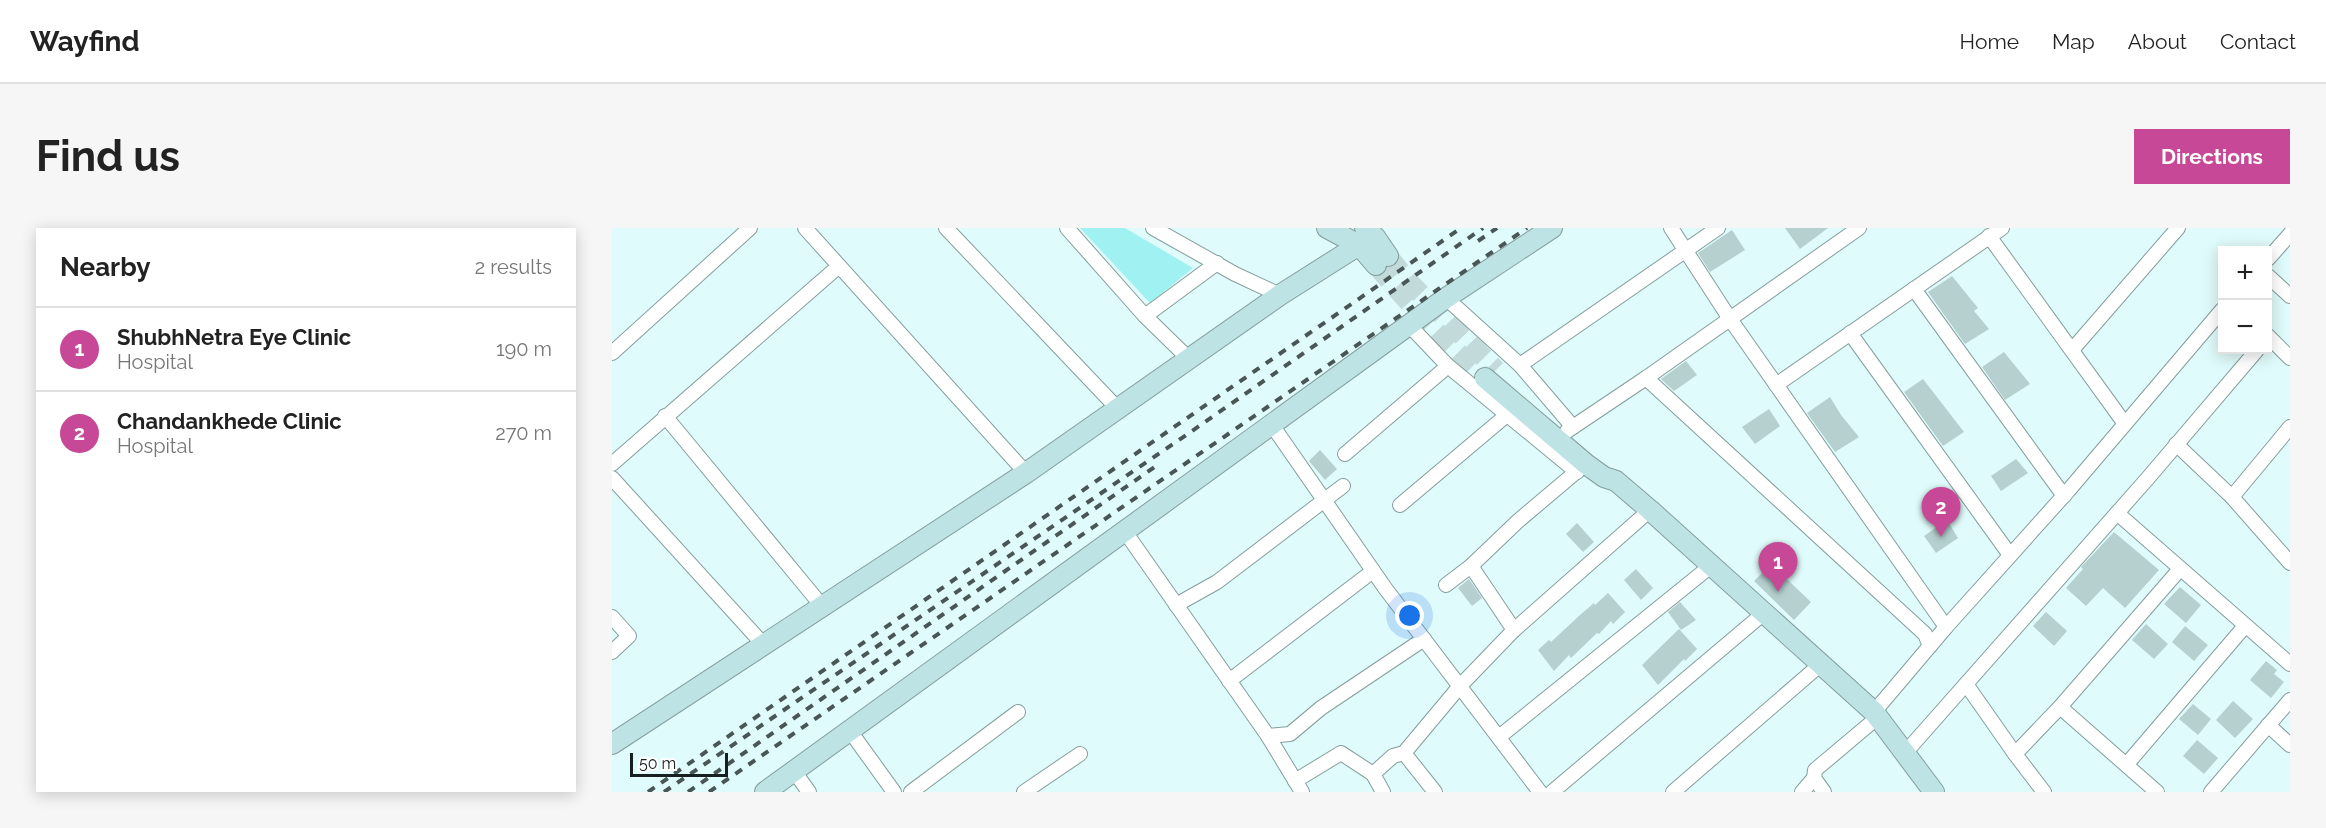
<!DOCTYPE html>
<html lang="en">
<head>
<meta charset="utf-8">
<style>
  body { margin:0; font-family:Raleway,sans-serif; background:#f6f6f6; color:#222 }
  .controls { position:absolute; right:18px; top:18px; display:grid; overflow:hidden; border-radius:0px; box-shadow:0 3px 15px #0003 }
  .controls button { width:54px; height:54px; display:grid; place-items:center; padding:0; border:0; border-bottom:2px solid #e0e0e0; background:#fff; color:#222; font:30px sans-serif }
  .scale { position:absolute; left:18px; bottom:15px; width:98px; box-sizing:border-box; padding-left:6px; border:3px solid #162020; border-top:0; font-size:16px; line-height:21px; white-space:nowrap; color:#162020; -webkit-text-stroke:4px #fff; paint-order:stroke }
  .you { position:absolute; left:798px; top:388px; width:21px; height:21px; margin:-15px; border:4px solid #fff; border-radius:50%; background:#1a73e8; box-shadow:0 0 0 9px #1a73e833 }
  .badge { display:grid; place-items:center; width:39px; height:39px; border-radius:50%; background:#c64896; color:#fff; font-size:20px; font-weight:700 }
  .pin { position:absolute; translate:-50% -50px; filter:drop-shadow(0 2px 3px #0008) }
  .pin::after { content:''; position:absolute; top:32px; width:21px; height:18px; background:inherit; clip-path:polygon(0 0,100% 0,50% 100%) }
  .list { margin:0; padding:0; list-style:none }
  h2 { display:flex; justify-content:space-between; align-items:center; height:78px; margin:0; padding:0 24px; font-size:26px }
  h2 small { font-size:20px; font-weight:400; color:#767676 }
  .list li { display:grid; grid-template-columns:39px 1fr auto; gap:18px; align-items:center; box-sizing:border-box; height:84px; padding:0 24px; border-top:2px solid #e0e0e0 }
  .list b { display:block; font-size:22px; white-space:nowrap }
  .list p { margin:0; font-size:20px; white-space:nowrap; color:#767676 }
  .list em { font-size:20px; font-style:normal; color:#767676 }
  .map { position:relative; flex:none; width:1678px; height:564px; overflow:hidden; border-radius:0px }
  header { display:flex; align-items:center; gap:36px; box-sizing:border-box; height:84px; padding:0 30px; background:#fff; border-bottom:2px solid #e0e0e0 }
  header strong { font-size:28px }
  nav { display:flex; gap:33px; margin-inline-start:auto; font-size:21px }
  .intro { display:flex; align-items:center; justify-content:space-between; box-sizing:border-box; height:144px; padding:0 36px }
  h1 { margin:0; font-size:42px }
  .button { padding:15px 27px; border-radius:0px; background:#c64896; color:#fff; font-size:21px; font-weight:700 }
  main { display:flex; gap:36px; padding:0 36px }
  aside { flex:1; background:#fff; border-radius:0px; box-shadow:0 3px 15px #0003 }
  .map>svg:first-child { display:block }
  .green { fill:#a0f2f2 }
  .building { fill:#b6d0d0 }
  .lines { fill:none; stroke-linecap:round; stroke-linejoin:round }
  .secondary-tunnel { stroke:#c2dada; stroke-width:20; stroke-dasharray:20 10; stroke-linecap:butt }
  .street-casing { stroke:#849e9d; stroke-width:16 }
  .secondary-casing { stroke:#849e9d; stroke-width:22 }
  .street { stroke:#fff; stroke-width:14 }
  .secondary { stroke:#bee3e4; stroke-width:20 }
  .rail { stroke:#485656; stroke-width:4; stroke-dasharray:8 8; stroke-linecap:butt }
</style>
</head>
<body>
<header>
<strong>Wayfind</strong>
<nav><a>Home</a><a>Map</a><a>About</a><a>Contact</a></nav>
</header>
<div class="intro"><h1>Find us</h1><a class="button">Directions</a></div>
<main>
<aside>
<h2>Nearby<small>2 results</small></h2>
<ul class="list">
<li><span class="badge">1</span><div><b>ShubhNetra Eye Clinic</b><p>Hospital</p></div><em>190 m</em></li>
<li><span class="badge">2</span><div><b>Chandankhede Clinic</b><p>Hospital</p></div><em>270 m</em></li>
</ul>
</aside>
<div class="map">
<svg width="1678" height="564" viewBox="0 0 1678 564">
  <rect width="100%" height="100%" fill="#e0fbfb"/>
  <path class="green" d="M468 0H513L581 40 538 75Z"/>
  <g class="building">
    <path d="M1173 0H1216L1188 21Z"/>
    <path d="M1120 2 1133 22 1098 44 1086 25Z"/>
    <path d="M1340 48 1366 80 1362 83 1377 101 1353 116 1316 64Z"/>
    <path d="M1392 124 1418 156 1393 172 1370 139Z"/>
    <path d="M1074 133 1085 147 1062 163 1049 151Z"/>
    <path d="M1311 151 1352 204 1331 218 1292 164Z"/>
    <path d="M1218 169 1229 187 1247 209 1223 224 1195 185Z"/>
    <path d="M1157 181 1168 198 1143 216 1130 199Z"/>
    <path d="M708 222 725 241 713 252 697 233Z"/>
    <path d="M1404 231 1416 245 1389 263 1379 248Z"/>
    <path d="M1335 292 1346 310 1324 325 1312 308Z"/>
    <path d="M965 295 982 314 971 324 954 306Z"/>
    <path d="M1502 304 1547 342 1513 380 1491 360 1474 378 1454 360 1471 341 1469 339Z"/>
    <path d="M1159 336 1199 374 1182 392 1142 353Z"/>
    <path d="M1024 341 1041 360 1029 372 1012 352Z"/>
    <path d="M857 351 870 370 860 378 846 360Z"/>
    <path d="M1568 359 1589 377 1574 395 1552 376Z"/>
    <path d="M996 365 1013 384 1001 396 999 393 987 406 985 405 959 430 957 427 942 443 926 422 937 412 939 414 968 387 982 375 983 377Z"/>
    <path d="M1068 374 1084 392 1069 402 1056 384Z"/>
    <path d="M1434 384 1455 403 1442 418 1421 398Z"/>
    <path d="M1534 396 1556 416 1542 431 1520 412Z"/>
    <path d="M1573 398 1596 417 1582 433 1560 414Z"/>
    <path d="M1067 401 1085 421 1073 433 1072 431 1046 457 1030 437Z"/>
    <path d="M1654 433 1665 442 1662 446 1672 454 1659 470 1638 452Z"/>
    <path d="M1621 473 1641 491 1623 510 1604 492Z"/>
    <path d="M1581 476 1599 491 1586 507 1567 491Z"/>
    <path d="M1585 512 1606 530 1592 546 1571 528Z"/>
  </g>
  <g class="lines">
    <g class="secondary-tunnel">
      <path d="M776 28 796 53 884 142"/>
      <path d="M764 37C798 77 834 115 873 150"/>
    </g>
    <defs>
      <g id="street">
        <path d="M193 0 414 245"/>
        <path d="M334 0 507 182"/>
        <path d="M455 0 533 88 577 131"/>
        <path d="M541 0 623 46 668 67"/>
        <path d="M1059 0 1118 91 1334 399"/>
        <path d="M1377 8 1513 196"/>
        <path d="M1656 31 1678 6"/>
        <path d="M1656 48 1678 68"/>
        <path d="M1302 61 1452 268"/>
        <path d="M834 70 908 137 961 199"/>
        <path d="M533 88 605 35"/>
        <path d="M797 97 836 138 965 244"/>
        <path d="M1238 105 1398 327"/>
        <path d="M1656 108 1678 130"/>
        <path d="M1460 122 1566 0"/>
        <path d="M0 125 138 0"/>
        <path d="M908 137 1106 0"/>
        <path d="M1034 150 1313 406 1318 418"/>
        <path d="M1164 157 1390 0"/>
        <path d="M53 188 210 378"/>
        <path d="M660 197 773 360 928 564"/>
        <path d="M955 203 1034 150 1247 0"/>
        <path d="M1564 216 1620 269 1678 199"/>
        <path d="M733 226 836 138"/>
        <path d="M0 236 227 38"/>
        <path d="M0 250 151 416"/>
        <path d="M1620 269 1678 335"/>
        <path d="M788 277 896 186"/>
        <path d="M1505 285 1678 436"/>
        <path d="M514 305 656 508 690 564"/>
        <path d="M834 357 859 338 906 293 970 239"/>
        <path d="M564 377 605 354 731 258"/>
        <path d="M0 389 17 408 0 424"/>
        <path d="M902 402 1038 282"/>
        <path d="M617 453 761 343"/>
        <path d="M1354 456 1403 526 1448 479"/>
        <path d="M1262 484 1334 399 1456 263 1610 82"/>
        <path d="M1656 497 1678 517"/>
        <path d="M238 503 282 564"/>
        <path d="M656 508 678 506 709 480 812 411"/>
        <path d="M887 509 1100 337"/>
        <path d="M792 525 823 564"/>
        <path d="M1293 525 1536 250 1645 122"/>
        <path d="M1403 526 1432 564"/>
        <path d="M1515 536 1633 398"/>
        <path d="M182 543 197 564"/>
        <path d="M761 546 781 528 792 525 848 458 902 402 859 338"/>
        <path d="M683 553 729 525 761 546 771 564"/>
        <path d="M299 564 406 484"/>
        <path d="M412 564 468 526"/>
        <path d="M940 564 1152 385"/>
        <path d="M1061 564 1209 436"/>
        <path d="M1190 564 1202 550"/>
        <path d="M1212 564 1202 550 1203 542 1266 489"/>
        <path d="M1545 564 1448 479 1568 341"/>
        <path d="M1599 564 1678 472"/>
      </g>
      <g id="secondary">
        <path d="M715 0 747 17 764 37"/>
        <path d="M753 0 763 9 776 28"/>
        <path d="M873 150 974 236 992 249 1004 253 1038 282 1262 484 1322 564"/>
        <path d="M0 516 414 245 668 67 747 17"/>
        <path d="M153 564 834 70 940 0"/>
      </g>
    </defs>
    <use href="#street" class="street-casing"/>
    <use href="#secondary" class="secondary-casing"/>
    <use href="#street" class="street"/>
    <use href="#secondary" class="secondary"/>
    <g class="rail">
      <path d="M866 13 885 0"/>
      <path d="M36 564 849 0"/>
      <path d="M52 564 580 203 871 0"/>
      <path d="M76 564 544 238"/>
      <path d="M97 564 915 0"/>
    </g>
  </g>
</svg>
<div class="controls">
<button>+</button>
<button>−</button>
</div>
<div class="scale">50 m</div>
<div class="you"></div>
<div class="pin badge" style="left:1166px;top:364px">1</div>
<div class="pin badge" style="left:1329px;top:309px">2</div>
</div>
</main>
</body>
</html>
